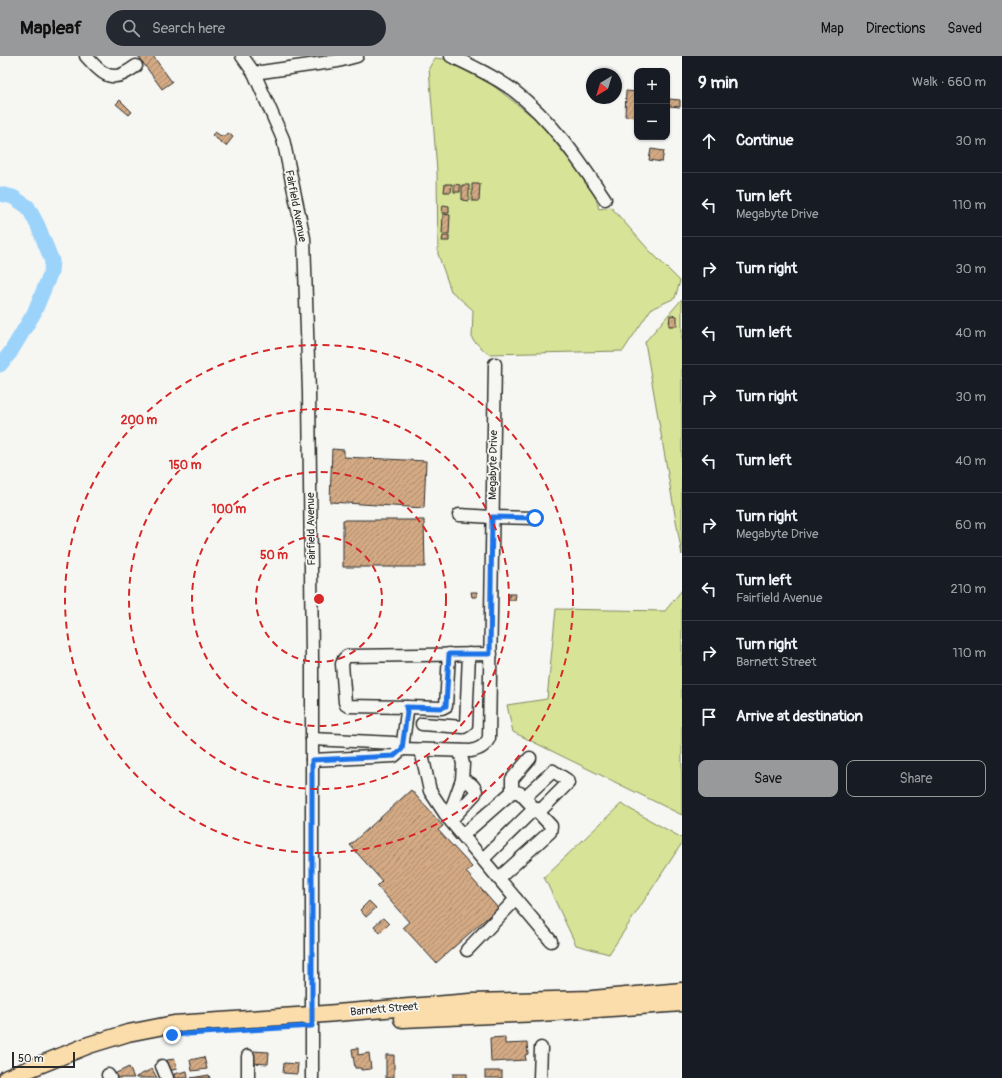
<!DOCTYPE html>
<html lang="en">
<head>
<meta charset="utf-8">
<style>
  body { margin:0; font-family:Pangolin,sans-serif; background:#242831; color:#f1f3f6 }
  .controls { position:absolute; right:12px; top:12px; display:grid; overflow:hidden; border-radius:8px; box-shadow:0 1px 3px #0004 }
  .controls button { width:36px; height:36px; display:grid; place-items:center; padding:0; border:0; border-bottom:1px solid #363941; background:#171b24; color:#f1f3f6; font:20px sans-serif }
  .compass { position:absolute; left:586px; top:12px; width:36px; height:36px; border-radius:50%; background:#171b24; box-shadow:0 1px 3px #0004; rotate:218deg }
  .scale { position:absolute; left:12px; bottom:10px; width:63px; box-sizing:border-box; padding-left:4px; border:2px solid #2b2b2b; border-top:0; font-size:11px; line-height:14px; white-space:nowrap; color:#2b2b2b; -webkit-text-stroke:3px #f6f6f2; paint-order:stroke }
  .stop { position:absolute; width:12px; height:12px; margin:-9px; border:3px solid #1a73e8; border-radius:50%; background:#fff }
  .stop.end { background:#1a73e8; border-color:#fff; box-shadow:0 1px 4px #0008 }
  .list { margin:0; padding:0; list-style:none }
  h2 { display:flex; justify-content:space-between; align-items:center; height:52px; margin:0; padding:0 16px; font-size:17px }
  h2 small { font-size:13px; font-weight:400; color:#9ea1a6 }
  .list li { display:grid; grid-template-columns:26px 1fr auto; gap:12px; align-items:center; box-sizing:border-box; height:64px; padding:0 16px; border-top:1px solid #363941 }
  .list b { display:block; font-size:15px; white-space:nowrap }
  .list p { margin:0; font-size:13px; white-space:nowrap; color:#9ea1a6 }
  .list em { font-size:13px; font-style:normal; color:#9ea1a6 }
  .actions { display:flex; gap:8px; padding:12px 16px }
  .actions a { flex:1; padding:9px 0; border:1px solid #98999b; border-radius:8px; text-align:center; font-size:14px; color:#98999b }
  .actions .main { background:#98999b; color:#111 }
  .icon { flex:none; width:22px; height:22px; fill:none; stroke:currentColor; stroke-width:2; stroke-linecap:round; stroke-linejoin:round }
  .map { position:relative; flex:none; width:682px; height:1022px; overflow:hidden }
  header { display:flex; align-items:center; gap:24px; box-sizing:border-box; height:56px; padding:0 20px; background:#98999b; color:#111 }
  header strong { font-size:19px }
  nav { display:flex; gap:22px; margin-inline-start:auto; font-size:14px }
  .search { width:280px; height:36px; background:#242831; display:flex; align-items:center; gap:10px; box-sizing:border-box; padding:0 14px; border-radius:22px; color:#9ea1a6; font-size:15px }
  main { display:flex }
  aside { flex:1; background:#171b24 }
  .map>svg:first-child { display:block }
  .grass { fill:#d7e396; stroke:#818760 }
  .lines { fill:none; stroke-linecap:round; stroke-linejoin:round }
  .river { stroke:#9bd3fb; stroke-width:15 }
  .building { fill:url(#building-hatch); stroke:#2b2b2b }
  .minor-casing { stroke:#2b2b2b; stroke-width:15 }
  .major-casing { stroke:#2b2b2b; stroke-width:19 }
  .minor { stroke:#f6f6f2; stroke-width:12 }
  .major { stroke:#fbddab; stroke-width:16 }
  .route { stroke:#1a73e8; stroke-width:5 }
  .ring { fill:none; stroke:#d62828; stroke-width:2; stroke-dasharray:7 5 }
  .labels { text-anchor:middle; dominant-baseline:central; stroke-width:3.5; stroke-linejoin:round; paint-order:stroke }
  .street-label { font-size:11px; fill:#2b2b2b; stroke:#f6f6f2 }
  .centre { fill:#d62828; stroke:#f6f6f2; stroke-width:2 }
  .ring-label { font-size:12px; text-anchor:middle; font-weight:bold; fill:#d62828; stroke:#f6f6f2; stroke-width:3.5; stroke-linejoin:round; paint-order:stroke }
</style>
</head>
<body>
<header>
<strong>Mapleaf</strong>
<div class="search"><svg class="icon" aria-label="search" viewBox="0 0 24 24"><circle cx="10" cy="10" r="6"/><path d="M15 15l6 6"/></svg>Search here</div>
<nav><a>Map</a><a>Directions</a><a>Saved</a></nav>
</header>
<main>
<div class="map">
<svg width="682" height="1022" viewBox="0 0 682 1022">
  <defs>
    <pattern id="building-hatch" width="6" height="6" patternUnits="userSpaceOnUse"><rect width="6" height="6" fill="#d3aa84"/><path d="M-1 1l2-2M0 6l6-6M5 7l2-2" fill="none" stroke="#ab8b6c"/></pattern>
  </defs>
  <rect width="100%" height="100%" fill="#f6f6f2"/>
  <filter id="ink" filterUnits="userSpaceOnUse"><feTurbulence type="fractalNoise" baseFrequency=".025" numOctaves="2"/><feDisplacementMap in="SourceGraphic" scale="8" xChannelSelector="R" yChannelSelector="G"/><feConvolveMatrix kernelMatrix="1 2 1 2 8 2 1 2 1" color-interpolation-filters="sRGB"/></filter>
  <g filter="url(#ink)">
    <g class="grass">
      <path d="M435 2 462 5 537 64 572 107 595 139 599 153 611 151 648 193 680 225 675 242 651 253 623 295 488 298 472 283 473 254 451 235 438 198 437 115 429 12Z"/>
      <path d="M682 243V499L645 286Z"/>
      <path d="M682 534V759L513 676 507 649 547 643 556 553 665 555Z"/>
      <path d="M621 748 682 782V787L609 898 576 889 544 821Z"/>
    </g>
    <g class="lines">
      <path class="river" d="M0 138 13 141 28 151 38 170 52 205 51 216 34 257 10 297 0 309"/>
    </g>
    <g class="building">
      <path d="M138 0H153L172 26 162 33Z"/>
      <path d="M626 35 637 36V52L636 61 625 60Z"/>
      <path d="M669 43 680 44V51L668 50Z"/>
      <path d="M120 44 132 56 129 59 116 48Z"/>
      <path d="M215 76 221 80 222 79 225 81 228 77 233 81 226 90 212 79Z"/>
      <path d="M651 93 664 95 662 106 649 104Z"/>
      <path d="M445 128H452L451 136H444Z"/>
      <path d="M454 128 460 129V136H454Z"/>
      <path d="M472 128H480L479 145H472Z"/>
      <path d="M462 129H469V145L462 144Z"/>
      <path d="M443 149 449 150V157H442Z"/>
      <path d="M443 158 450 159 449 178H442Z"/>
      <path d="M443 180H449V185H442Z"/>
      <path d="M670 259 677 260V270H669Z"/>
      <path d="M332 393 344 394V401L426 405 424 452 330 446Z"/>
      <path d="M343 464H424L425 511H343Z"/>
      <path d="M471 536H477V541H472Z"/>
      <path d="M509 538H516L515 544H509Z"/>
      <path d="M411 734 443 770 438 774 472 811 466 816 498 852 436 907 403 871 409 866 377 830 382 825 350 789Z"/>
      <path d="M455 774 460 780 456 784 451 778Z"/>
      <path d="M369 845 376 852 366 861 360 854Z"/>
      <path d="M383 862 389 868 380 877 374 870Z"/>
      <path d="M505 981V988L527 987 528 998 525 999 526 1004 491 1006 490 982Z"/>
      <path d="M358 992V999L369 997 371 1013 361 1014V1012H355L352 993Z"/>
      <path d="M253 995 269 996 268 1008 252 1007Z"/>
      <rect x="386" y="999" width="8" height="23"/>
      <path d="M204 1001 207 1013 192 1015 190 1004Z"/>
      <path d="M175 1003 177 1013 168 1015 167 1004Z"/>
      <path d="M284 1007 298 1008 297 1018 283 1017Z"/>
      <path d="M129 1011 134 1022H113L112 1019Z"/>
      <path d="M152 1013 157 1022H136V1021Z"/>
      <path d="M187 1015 188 1022H174V1018Z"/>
      <rect x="485" y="1015" width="17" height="7"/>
      <rect x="453" y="1018" width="14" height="4"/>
      <path d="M209 1019 210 1022H191Z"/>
    </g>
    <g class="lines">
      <defs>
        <g id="minor">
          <path d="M86 0C95 10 107 26 123 18 127 16 132 13 136 10"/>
          <path d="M242 0 254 17 283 83 304 182 309 336 312 602V1022"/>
          <path d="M451 0C472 10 494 20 513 34 551 63 579 104 605 143"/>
          <path d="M254 17 338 5 357 0"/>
          <path d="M459 459 492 461 535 462"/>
          <path d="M407 651 442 652 446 650 449 598"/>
          <path d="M422 668 463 671 466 669 469 598"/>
          <path d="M312 683 394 687 402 693 471 695C480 693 485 690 489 682L495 308"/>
          <path d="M402 693 407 656V651L349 650 346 649 345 646 342 608 344 603 347 600 491 598"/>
          <path d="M421 694 430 735 448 762 551 885"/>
          <path d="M312 704 394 700 402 693"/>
          <path d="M512 736V723L530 702"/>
          <path d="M525 741 553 715 567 724 568 727 539 756"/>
          <path d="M448 762 462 724 463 708 460 695"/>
          <path d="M451 764 475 738 476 735C473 728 469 726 462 724"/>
          <path d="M463 779 512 736H517L520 737 551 770 550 776 499 822"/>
          <path d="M483 803 535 752"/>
          <path d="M467 894 516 843"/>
          <path d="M248 1000V1022"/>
          <path d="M162 1010 167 1022"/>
          <path d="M108 1019 110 1022"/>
          <path d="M540 1022 541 992"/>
        </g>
        <g id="major">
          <path d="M402 963 540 957 682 947"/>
          <path d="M7 1022 89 989 128 977 174 968 312 959 470 946 592 943 682 935"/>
        </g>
      </defs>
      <use href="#minor" class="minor-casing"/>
      <use href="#major" class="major-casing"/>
      <use href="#minor" class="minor"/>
      <use href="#major" class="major"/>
    </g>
  </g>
  <g class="lines" filter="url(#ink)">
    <path class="route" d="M172 979 312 970V704L394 700 402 693 407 656 406 651 442 652 446 650 449 598H490L492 461 535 462"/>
  </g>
  <g class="ring">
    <circle cx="319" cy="543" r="63"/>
    <circle cx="319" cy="543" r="127"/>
    <circle cx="319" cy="543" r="190"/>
    <circle cx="319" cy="543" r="254"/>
  </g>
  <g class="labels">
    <g class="street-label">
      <text transform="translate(296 150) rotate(79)">Fairfield Avenue</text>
      <text transform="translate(493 409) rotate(-89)">Megabyte Drive</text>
      <text transform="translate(311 473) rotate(-91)">Fairfield Avenue</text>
      <text transform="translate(384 953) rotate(-5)">Barnett Street</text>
    </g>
  </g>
  <circle cx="319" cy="543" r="6" class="centre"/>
  <g class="ring-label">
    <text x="139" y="368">200 m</text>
    <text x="185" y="413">150 m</text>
    <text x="229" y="457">100 m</text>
    <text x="274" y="503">50 m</text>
  </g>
</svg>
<div class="controls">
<button>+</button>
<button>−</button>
</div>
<svg class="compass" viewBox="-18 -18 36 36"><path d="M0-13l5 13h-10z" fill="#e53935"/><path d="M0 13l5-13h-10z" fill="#9ea1a6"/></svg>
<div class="scale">50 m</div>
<div class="stop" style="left:535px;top:462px"></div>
<div class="stop end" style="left:172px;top:979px"></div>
</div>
<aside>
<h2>9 min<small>Walk · 660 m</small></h2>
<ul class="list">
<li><svg class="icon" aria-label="ahead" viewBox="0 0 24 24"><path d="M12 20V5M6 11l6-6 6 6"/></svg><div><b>Continue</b></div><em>30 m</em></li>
<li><svg class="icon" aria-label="left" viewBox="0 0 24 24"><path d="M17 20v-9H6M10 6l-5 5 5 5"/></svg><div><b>Turn left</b><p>Megabyte Drive</p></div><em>110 m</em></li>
<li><svg class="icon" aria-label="right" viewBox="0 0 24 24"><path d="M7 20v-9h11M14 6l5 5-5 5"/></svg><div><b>Turn right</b></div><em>30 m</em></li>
<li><svg class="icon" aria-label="left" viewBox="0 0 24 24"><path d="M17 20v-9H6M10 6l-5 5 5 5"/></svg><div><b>Turn left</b></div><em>40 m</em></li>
<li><svg class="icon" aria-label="right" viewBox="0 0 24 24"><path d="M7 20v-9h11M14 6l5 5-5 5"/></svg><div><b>Turn right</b></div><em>30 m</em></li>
<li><svg class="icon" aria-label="left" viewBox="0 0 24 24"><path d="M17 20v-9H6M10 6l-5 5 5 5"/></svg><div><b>Turn left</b></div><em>40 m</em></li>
<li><svg class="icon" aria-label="right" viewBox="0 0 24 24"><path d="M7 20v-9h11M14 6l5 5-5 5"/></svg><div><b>Turn right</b><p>Megabyte Drive</p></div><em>60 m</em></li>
<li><svg class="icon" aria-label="left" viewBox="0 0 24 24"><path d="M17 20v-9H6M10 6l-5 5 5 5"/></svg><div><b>Turn left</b><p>Fairfield Avenue</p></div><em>210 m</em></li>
<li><svg class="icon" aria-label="right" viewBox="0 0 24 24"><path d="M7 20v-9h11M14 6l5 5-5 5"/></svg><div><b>Turn right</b><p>Barnett Street</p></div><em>110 m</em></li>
<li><svg class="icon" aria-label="arrive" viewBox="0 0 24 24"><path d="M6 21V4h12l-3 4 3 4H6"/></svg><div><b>Arrive at destination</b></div></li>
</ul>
<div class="actions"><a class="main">Save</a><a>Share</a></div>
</aside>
</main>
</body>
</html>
